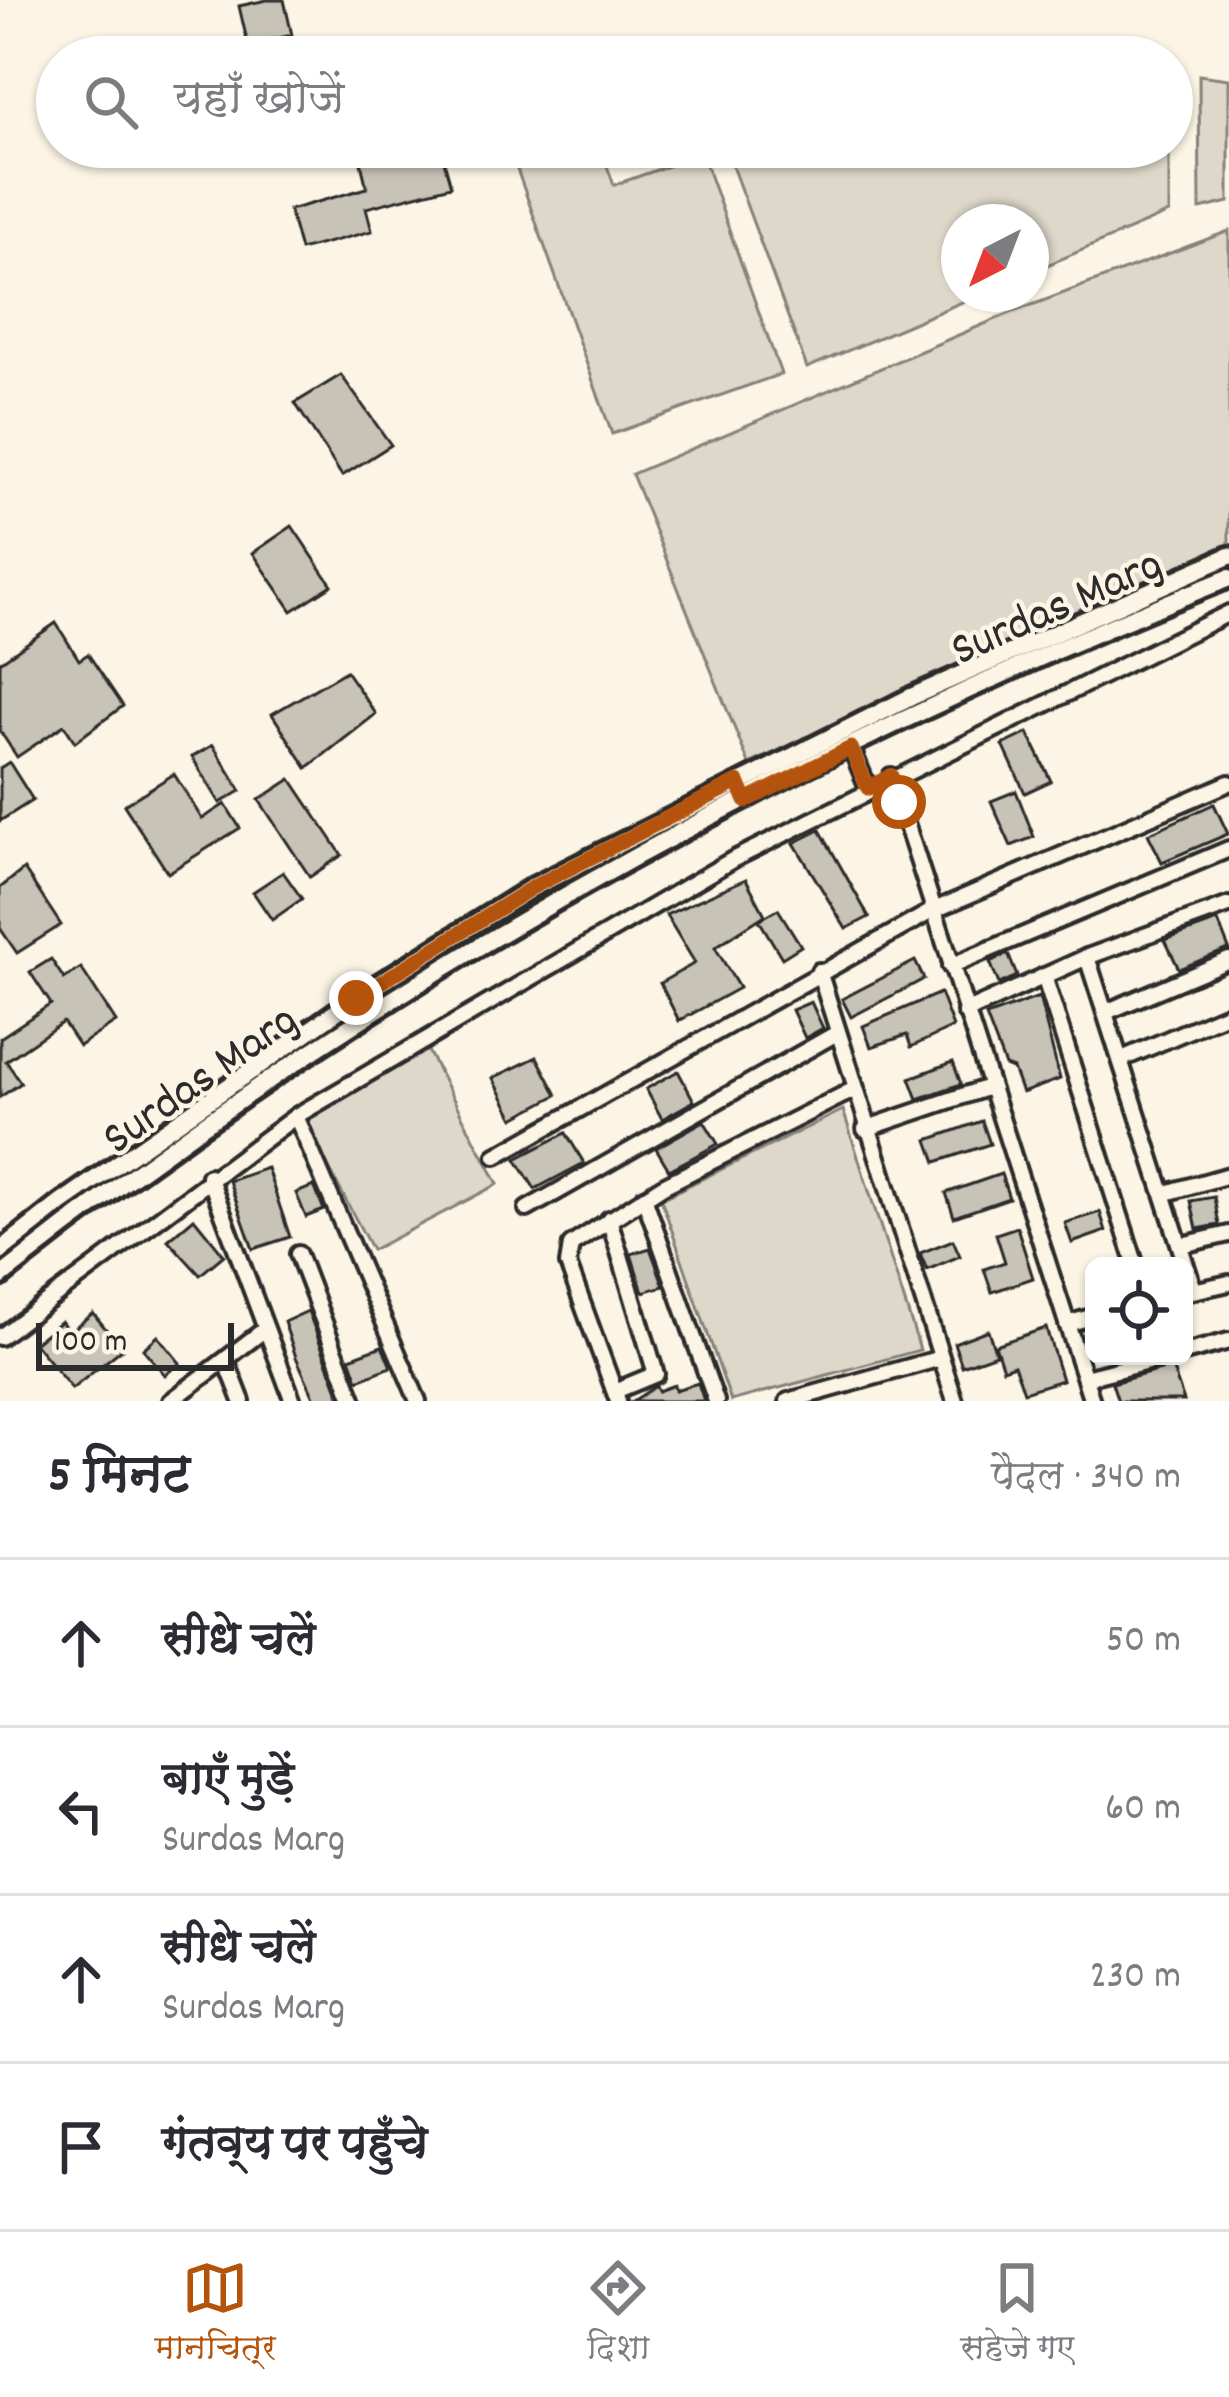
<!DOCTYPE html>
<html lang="hi">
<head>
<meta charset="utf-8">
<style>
  body { margin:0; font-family:Dekko,"Playpen Sans Deva",sans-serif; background:#f7f7f7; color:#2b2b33 }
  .controls { position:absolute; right:36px; bottom:36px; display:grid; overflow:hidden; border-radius:18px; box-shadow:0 3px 9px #0004 }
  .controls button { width:108px; height:108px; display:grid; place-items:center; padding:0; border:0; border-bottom:3px solid #e1e1e2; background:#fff; color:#2b2b33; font:60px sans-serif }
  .compass { position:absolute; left:941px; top:204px; width:108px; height:108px; border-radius:50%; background:#fff; box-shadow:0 3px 9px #0004; rotate:222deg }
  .scale { position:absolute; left:36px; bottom:30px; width:198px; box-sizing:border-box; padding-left:12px; border:6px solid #2b2b2b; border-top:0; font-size:33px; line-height:42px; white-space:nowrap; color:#2b2b2b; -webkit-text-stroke:9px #fcf5e5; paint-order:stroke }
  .stop { position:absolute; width:36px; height:36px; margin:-27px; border:9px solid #b45309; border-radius:50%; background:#fff }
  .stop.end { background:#b45309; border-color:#fff; box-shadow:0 3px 12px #0008 }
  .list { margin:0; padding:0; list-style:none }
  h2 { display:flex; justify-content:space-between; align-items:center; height:156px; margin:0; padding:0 48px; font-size:51px }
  h2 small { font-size:39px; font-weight:400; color:#7c7c81 }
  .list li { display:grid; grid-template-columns:78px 1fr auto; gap:36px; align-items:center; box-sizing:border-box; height:168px; padding:0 48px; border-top:3px solid #e1e1e2 }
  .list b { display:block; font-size:45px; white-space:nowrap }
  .list p { margin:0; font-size:39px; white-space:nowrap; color:#7c7c81 }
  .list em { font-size:39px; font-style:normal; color:#7c7c81 }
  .icon { flex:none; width:66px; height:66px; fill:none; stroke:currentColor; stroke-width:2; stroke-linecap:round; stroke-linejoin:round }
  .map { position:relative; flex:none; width:1229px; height:1401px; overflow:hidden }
  .search { position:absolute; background:#fff; box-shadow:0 3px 9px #0004; left:36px; right:36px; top:36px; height:132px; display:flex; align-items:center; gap:30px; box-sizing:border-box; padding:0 42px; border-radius:66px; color:#7c7c81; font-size:45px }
  .sheet { height:828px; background:#fff }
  nav { display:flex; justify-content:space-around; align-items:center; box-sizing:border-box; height:168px; border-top:3px solid #e1e1e2; background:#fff; font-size:33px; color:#7c7c81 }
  nav a { display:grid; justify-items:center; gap:6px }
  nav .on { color:#b45309 }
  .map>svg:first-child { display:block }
  .green { fill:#ded8ca; stroke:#84827a; stroke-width:3 }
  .building { fill:#c8c3b7; stroke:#2b2b2b; stroke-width:3 }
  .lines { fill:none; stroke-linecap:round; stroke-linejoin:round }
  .minor-casing { stroke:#2b2b2b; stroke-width:22 }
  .major-casing { stroke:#2b2b2b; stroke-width:26 }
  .minor { stroke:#fcf5e5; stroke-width:14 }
  .major { stroke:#fcf5e5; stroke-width:16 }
  .route { stroke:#b45309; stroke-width:15 }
  .labels { text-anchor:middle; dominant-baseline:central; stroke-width:9; stroke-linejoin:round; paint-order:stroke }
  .street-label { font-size:48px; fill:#2b2b2b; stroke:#fcf5e5 }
</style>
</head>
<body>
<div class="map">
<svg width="1229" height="1401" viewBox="0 0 1229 1401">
  <rect width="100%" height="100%" fill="#fcf5e5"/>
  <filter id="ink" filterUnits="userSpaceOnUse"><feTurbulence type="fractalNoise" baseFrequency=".00833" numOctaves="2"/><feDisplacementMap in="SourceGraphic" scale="24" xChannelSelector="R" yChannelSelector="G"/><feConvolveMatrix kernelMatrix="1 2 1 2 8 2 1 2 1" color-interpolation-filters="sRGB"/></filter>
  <g filter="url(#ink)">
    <g class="green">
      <path d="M1199 75 1229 79V202L1200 209Z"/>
      <path d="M509 147H600L614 185 702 154 781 374 612 434Z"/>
      <path d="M725 147H1169V213L1031 272V222H959V294H981L807 368Z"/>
      <path d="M1229 231V551L1189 564 749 764 632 474 1008 314Z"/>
      <path d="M427 1049 498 1184 372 1250 301 1115Z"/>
      <path d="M843 1110 920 1350 731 1401 661 1199Z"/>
    </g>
    <g class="building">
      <path d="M267 0H284L292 35 248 45 239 6Z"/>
      <path d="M357 147H440L451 186 366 208 372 231 300 250 289 210 367 188Z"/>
      <path d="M341 375 391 445 342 476 295 403Z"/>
      <path d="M292 526 332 585 292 611 253 553Z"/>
      <path d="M56 623 79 660 88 654 123 706 75 742 64 725 17 757 0 731V662Z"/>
      <path d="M346 671 376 714 307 768 272 714Z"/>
      <path d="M1028 733 1051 781 1025 793 1003 745Z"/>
      <path d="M213 745 241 791 220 803 192 757Z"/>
      <path d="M9 762 33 800 0 821V768Z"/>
      <path d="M174 774 202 819 225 804 240 828 168 873 124 805Z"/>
      <path d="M291 779 342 855 310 877 259 800Z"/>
      <path d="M1016 791 1034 837 1011 846 991 801Z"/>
      <path d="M1214 804 1228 834 1162 862 1148 834Z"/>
      <path d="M820 830 869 917 846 929 794 843Z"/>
      <path d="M24 869 61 925 17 953 0 928V888Z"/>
      <path d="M283 872 302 899 272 920 253 892Z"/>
      <path d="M746 879 765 915 715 947 739 988 679 1021 660 983 695 963 666 915Z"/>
      <path d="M778 909 801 946 782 958 759 920Z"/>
      <path d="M1218 921 1229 949 1179 969 1165 940Z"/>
      <path d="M1008 954 1017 976 999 984 990 962Z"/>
      <path d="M51 959 64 979 81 968 116 1022 79 1046 63 1022 6 1061 21 1083 0 1097V1038L51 1004 30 972Z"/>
      <path d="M915 961 924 979 851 1017 842 999Z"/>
      <path d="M940 993 953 1027 911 1047 907 1035 871 1047 863 1026Z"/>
      <path d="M1039 997 1060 1079 1022 1093 1013 1069 1005 1066 986 1016Z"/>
      <path d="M811 1002 823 1028 805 1038 792 1010Z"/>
      <path d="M537 1057 557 1095 514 1118 493 1078Z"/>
      <path d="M953 1062 961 1084 918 1099 910 1078Z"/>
      <path d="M678 1071 694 1101 662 1119 646 1089Z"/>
      <path d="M704 1121 718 1144 669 1170 656 1148Z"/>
      <path d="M982 1121 990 1144 936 1162 928 1140Z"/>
      <path d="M566 1133 584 1163 535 1189 516 1159Z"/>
      <path d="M267 1168 290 1237 253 1249 229 1181Z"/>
      <path d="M1001 1174 1009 1198 954 1217 946 1193Z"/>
      <path d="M314 1186 324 1210 306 1217 296 1193Z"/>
      <path d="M1214 1197 1219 1225 1197 1229 1191 1201Z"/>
      <path d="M1100 1212 1106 1231 1072 1243 1065 1223Z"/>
      <path d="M194 1218 224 1255 200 1275 168 1240Z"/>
      <path d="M1017 1227 1033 1278 992 1292 984 1269 1005 1262 996 1234Z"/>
      <path d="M953 1240 960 1256 927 1270 920 1253Z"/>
      <path d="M650 1248 664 1286 643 1292 631 1254Z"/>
      <path d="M308 1311 342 1401H316L296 1357 284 1322Z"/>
      <path d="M93 1313 122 1349 72 1389 34 1343 61 1321 69 1332Z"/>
      <path d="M1046 1328 1062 1380 1024 1392 1014 1365 1003 1369 995 1345Z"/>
      <path d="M988 1330 996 1354 962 1366 954 1343Z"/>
      <path d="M158 1336 180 1363 165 1375 143 1349Z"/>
      <path d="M382 1346 391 1367 358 1380 350 1358Z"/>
      <path d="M1172 1367 1184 1401H1118L1112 1383Z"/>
      <path d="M698 1383 704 1401H633L656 1386 658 1391 674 1385 675 1390Z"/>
    </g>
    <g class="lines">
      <defs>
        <g id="minor">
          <path d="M851 747 868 788"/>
          <path d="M891 776 1092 1401"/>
          <path d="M1087 957 1194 1290"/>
          <path d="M950 966 1229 849"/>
          <path d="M819 971 955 1401"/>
          <path d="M1044 976 1136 1266"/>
          <path d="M965 1012 1087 957 1229 905"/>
          <path d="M1106 1012 1229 960"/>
          <path d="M1122 1059 1229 1013"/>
          <path d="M296 1116 418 1401"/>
          <path d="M865 1129 989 1087"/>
          <path d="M496 1156 932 911 1229 783"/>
          <path d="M209 1176 293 1401"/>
          <path d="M1166 1193 1229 1175"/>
          <path d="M644 1197 716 1401"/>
          <path d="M527 1209 837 1033"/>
          <path d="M609 1219 656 1374 615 1391"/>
          <path d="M1182 1245 1229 1234"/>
          <path d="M298 1254 354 1401"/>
          <path d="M1184 1293 1229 1283"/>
          <path d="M1067 1324 1094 1316"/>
          <path d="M0 1337 296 1116 734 859 1229 613"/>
          <path d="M1184 1353 1229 1341"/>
          <path d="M226 1360 242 1401"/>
          <path d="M1085 1378 1171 1356"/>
          <path d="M171 1401 264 1330"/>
          <path d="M618 1401 568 1264 571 1245 663 1186 853 1090"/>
          <path d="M788 1401 941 1358"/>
        </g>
        <g id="major">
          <path d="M0 1251 61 1203 356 998 533 887 911 697 1229 556"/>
          <path d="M0 1277C370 983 791 753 1229 578"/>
        </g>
      </defs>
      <use href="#minor" class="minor-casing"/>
      <use href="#major" class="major-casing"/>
      <use href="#minor" class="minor"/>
      <use href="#major" class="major"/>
    </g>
  </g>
  <g class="lines" filter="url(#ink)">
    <path class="route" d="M356 998 533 887 738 782 746 801 851 748 868 788 891 776 899 802"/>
  </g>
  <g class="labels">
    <g class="street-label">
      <text transform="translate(1058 610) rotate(-24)">Surdas Marg</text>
      <text transform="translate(202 1082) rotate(-35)">Surdas Marg</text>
    </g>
  </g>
</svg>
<div class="controls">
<button><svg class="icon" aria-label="locate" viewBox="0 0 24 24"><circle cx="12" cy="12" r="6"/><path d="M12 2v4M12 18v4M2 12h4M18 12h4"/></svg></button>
</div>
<svg class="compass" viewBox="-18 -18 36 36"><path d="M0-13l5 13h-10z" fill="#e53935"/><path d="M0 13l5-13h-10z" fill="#7c7c81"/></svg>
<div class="scale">100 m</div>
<div class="stop" style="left:899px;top:802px"></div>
<div class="stop end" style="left:356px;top:998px"></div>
<div class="search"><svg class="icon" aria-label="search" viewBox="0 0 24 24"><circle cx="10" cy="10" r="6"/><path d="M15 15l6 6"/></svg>यहाँ खोजें</div>
</div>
<section class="sheet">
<h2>5 मिनट<small>पैदल · 340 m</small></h2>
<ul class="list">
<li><svg class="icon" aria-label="ahead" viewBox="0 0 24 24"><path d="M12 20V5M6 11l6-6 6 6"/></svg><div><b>सीधे चलें</b></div><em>50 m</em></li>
<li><svg class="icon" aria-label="left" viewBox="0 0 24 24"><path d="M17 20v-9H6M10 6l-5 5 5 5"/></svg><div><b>बाएँ मुड़ें</b><p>Surdas Marg</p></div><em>60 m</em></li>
<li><svg class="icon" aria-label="ahead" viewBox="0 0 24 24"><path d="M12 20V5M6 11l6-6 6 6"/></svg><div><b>सीधे चलें</b><p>Surdas Marg</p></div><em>230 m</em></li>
<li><svg class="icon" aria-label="arrive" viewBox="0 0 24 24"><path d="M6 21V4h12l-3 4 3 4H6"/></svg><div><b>गंतव्य पर पहुँचे</b></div></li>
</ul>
</section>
<nav>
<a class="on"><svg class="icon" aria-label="map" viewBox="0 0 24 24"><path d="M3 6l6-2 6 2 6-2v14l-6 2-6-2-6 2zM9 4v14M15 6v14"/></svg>मानचित्र</a>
<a><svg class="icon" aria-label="directions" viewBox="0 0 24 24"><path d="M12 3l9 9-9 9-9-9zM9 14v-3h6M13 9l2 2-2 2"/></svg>दिशा</a>
<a><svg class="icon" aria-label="saved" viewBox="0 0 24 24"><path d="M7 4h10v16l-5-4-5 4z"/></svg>सहेजे गए</a>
</nav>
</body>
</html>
